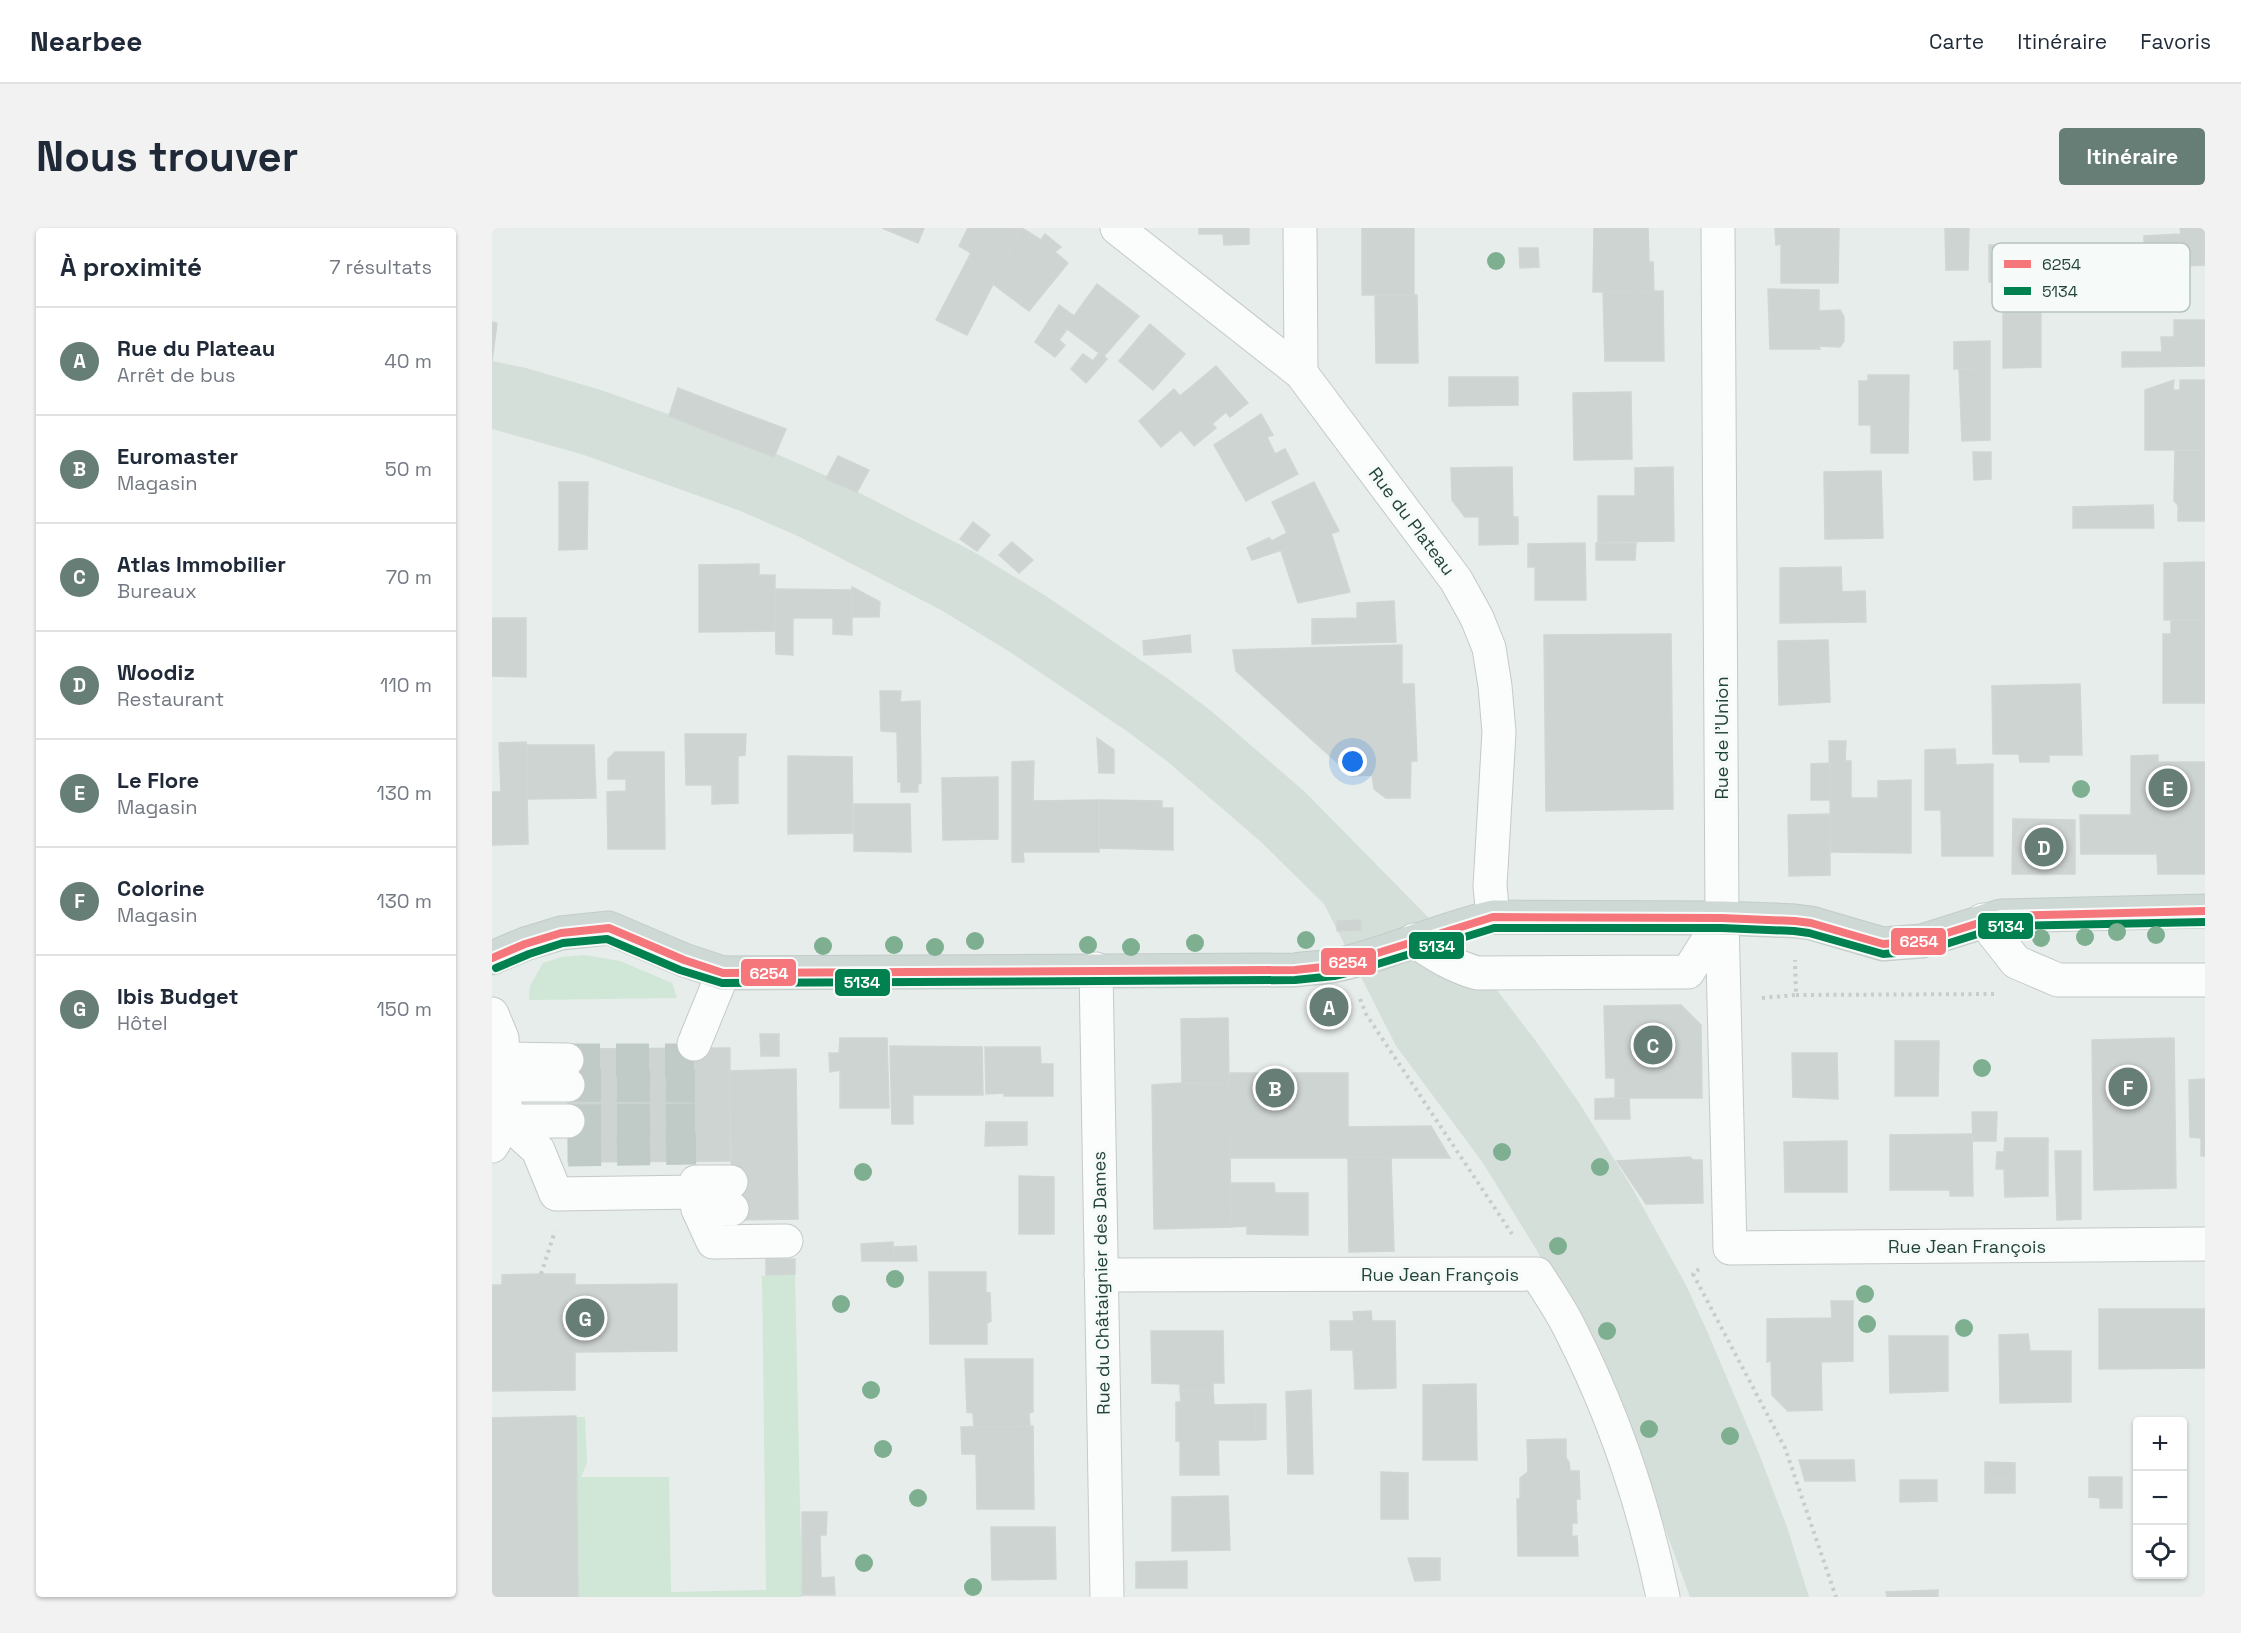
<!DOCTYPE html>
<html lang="fr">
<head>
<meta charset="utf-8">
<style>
  body { margin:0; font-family:"Space Grotesk",sans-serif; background:#f2f2f3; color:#1f2937 }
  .controls { position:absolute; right:18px; bottom:18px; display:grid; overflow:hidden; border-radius:6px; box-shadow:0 2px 4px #0004 }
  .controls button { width:54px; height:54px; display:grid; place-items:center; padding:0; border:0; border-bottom:2px solid #e0e1e3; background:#fff; color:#1f2937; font:30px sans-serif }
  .you { position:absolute; left:861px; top:534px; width:21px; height:21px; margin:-15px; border:4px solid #fff; border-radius:50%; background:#1a73e8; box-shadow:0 0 0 9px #1a73e833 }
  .badge { display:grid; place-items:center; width:39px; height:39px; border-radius:50%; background:#677e77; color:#fff; font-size:20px; font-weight:700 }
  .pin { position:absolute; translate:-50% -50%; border:3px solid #fff; box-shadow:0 2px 6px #0006 }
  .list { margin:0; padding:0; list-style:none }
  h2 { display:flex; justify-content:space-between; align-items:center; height:78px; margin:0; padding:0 24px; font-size:26px }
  h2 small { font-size:20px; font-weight:400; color:#747a83 }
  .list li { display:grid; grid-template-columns:39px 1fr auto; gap:18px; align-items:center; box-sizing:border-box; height:108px; padding:0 24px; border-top:2px solid #e0e1e3 }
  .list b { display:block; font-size:22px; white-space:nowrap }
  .list p { margin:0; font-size:20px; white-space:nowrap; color:#747a83 }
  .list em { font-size:20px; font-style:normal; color:#747a83 }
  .icon { flex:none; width:33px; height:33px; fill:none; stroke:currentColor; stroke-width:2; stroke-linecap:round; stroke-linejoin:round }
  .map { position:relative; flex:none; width:1713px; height:1369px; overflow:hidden; border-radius:6px }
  header { display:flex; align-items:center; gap:36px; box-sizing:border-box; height:84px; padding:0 30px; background:#fff; border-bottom:2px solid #e0e1e3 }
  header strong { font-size:28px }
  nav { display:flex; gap:33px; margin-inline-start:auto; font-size:21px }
  .intro { display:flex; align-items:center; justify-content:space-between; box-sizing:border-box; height:144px; padding:0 36px }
  h1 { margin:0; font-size:42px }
  .button { padding:15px 27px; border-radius:6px; background:#677e77; color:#fff; font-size:21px; font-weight:700 }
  main { display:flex; gap:36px; padding:0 36px }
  aside { flex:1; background:#fff; border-radius:6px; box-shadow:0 2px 4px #0004 }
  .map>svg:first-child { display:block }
  .built { fill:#d5dfda }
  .green { fill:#d0e6d6 }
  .building { fill:#ced4d1; stroke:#d0d6d3; stroke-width:1.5 }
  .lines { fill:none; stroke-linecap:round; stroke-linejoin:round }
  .minor-tunnel { stroke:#c0cbc7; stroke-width:33; stroke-dasharray:33 16; stroke-linecap:butt }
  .minor-casing { stroke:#c4cac7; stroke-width:35 }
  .major-casing { stroke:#c2ccc9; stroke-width:35 }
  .path { stroke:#c6cecc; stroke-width:4; stroke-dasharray:3 4.5; stroke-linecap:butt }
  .minor { stroke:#fbfcfc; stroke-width:33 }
  .major { stroke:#ced8d5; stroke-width:33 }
  .bus-1-casing { stroke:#f6fbf9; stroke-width:12 }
  .bus-2-casing { stroke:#f6fbf9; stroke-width:12 }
  .bus-1 { stroke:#f5777b; stroke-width:8 }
  .bus-2 { stroke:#00814f; stroke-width:8 }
  .tree { fill:#7eaf90 }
  .labels { text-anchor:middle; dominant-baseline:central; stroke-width:6; stroke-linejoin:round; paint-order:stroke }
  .street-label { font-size:18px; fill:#224339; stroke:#f6fbf9 }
  .key { fill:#f6fbf9; stroke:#b6c4bf; stroke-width:1.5 }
  .key-label { font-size:16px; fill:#224339 }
  .line-badge { stroke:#f6fbf9; stroke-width:2 }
  .badge-label { font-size:16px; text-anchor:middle; font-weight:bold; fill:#fff }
</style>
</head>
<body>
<header>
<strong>Nearbee</strong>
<nav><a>Carte</a><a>Itinéraire</a><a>Favoris</a></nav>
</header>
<div class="intro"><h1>Nous trouver</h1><a class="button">Itinéraire</a></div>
<main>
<aside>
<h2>À proximité<small>7 résultats</small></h2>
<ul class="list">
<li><span class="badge">A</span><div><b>Rue du Plateau</b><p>Arrêt de bus</p></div><em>40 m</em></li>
<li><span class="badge">B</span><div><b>Euromaster</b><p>Magasin</p></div><em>50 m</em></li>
<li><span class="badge">C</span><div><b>Atlas Immobilier</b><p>Bureaux</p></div><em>70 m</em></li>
<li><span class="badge">D</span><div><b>Woodiz</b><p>Restaurant</p></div><em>110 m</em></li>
<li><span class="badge">E</span><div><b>Le Flore</b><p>Magasin</p></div><em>130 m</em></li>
<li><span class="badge">F</span><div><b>Colorine</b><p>Magasin</p></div><em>130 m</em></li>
<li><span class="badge">G</span><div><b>Ibis Budget</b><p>Hôtel</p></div><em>150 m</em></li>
</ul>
</aside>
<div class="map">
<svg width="1713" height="1369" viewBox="0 0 1713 1369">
  <rect width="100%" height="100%" fill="#e7edea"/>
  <path class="built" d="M0 133 34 140 109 162 271 220 335 248 482 324 554 368 675 450 718 482 813 564 995 749 1043 812 1086 873 1142 963 1194 1057 1215 1103 1266 1223 1295 1299 1317 1369H1198L1160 1265 1091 1109 1044 1021 991 935 904 818 832 676 768 613 676 534 636 504 518 424 449 382 306 308 246 282 89 226 0 201Z"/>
  <g class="green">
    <path d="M92 727 128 733 180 755 185 770 37 772 38 758 51 735 70 729Z"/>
    <path d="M303 1046 310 1369H0V1190L93 1189 95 1235 89 1249H177L179 1364 274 1362 270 1048Z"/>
  </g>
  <g class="building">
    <path d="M390 0H432L426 15Z"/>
    <path d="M476 0H530L475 107 444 92 479 25 467 18Z"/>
    <path d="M530 0 549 12 553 6 569 19 563 24 576 35 537 83 501 56Z"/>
    <path d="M707 0H757V16L732 17 731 6H707Z"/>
    <rect x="870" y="0" width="52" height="67"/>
    <path d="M1102 0H1156L1157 34H1161L1162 64H1101Z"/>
    <path d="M1283 0H1347L1346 55H1289V16L1284 17Z"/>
    <path d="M1453 0H1477L1476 42H1454Z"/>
    <path d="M1688 0H1713V37L1694 38V54H1653L1652 8 1689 6Z"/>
    <rect x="1497" y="17" width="24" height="37"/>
    <path d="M1027 20H1046L1047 39 1028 40Z"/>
    <path d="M605 56 647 88 612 128 615 131 594 155 579 141 591 126 601 133 607 125 575 101 567 112 573 117 563 129 543 114 567 77 582 88Z"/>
    <path d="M1276 61 1327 62V83L1348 82 1352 89V113L1348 119 1327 118 1328 121H1278Z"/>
    <path d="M1171 63 1172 133H1113L1111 64Z"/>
    <path d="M883 67H925L926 135H884Z"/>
    <path d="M1511 78H1549V139L1511 140Z"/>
    <path d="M1682 92H1713V138L1630 139V124H1670L1669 109H1682Z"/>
    <path d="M0 94 5 95 0 133Z"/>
    <path d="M658 96 693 126 661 162 627 133Z"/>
    <path d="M1498 113V140L1462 141V114Z"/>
    <path d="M724 138 756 175 738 189 734 184 720 196 724 200 702 218 689 202 669 219 647 193 682 161 688 168Z"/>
    <path d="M1498 140V212L1470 213 1467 141Z"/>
    <path d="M1376 147H1417L1416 225H1379V197H1367V153H1376Z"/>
    <path d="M957 149H1026V177L957 178Z"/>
    <path d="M1682 152 1681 162H1688V152H1713V222H1653V162Z"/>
    <path d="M186 160 240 181 230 209 177 188Z"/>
    <path d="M1139 164 1140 231 1082 232 1081 165Z"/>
    <path d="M240 181 294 201 282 229 230 209Z"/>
    <path d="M769 186 781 207 775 209 783 226 793 221 806 246 754 273 722 217Z"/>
    <path d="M1683 222H1713V293H1686V277L1682 273Z"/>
    <path d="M1481 224H1499V251L1482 252Z"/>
    <path d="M346 228 377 242 365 264 334 251Z"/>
    <path d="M1020 239 1021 289H1026V316L987 317V289H973L960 272 959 240Z"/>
    <path d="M1181 239 1182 313 1106 314V268H1143V240Z"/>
    <path d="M1389 243 1391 310 1333 311 1332 244Z"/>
    <path d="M67 254H96L95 321 67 322Z"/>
    <path d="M822 254 847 303 760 332 755 320 777 310 780 313 795 305 780 274Z"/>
    <path d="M1661 277 1662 300H1581V279Z"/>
    <path d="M481 294 498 307 485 323 468 311Z"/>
    <path d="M839 305 858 364 806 375 789 323Z"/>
    <path d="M520 314 541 332 527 345 507 327Z"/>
    <path d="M1093 315 1094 372H1043V339H1036V316Z"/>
    <path d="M1104 315H1144L1143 332H1104Z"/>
    <path d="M1713 334V392H1672V335Z"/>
    <path d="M267 336V347H283V403L207 404V337Z"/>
    <path d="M1349 339 1350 364 1373 363 1374 394 1288 395V340Z"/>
    <path d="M360 359 388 374 387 389H359Z"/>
    <path d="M283 361 360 362V407L341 406V390H301V427L284 426Z"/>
    <path d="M902 373 904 414 820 416V391L865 390V375Z"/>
    <path d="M0 390H34V449L0 448Z"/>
    <path d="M1679 392H1713V475H1671V406H1679Z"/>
    <path d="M1179 406 1181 581 1054 583 1052 407Z"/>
    <path d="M698 407 699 424 652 427 651 413Z"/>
    <path d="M1336 412 1338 474 1287 477 1286 413Z"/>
    <path d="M910 417V456H922L925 533H919L918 570H894L882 561 880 547 860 548 744 443 741 422Z"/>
    <path d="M1588 456 1590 527H1557V534H1528L1527 526H1501L1500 458Z"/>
    <path d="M388 463H409L408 474 428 473 429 555 426 556V564H409V554H406L405 504 389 503Z"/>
    <path d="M193 506H254L253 527 246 528V575L220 576V557H194Z"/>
    <path d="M605 510 622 522V545H607Z"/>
    <path d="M1337 513H1354L1353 533H1359V570H1386V553L1419 552V625L1339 624Z"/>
    <path d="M34 514 36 616 0 617V564H9L7 515Z"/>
    <path d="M35 517H102L104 570 36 571Z"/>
    <path d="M1463 521 1464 537 1501 536V628H1450L1449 582H1433V522Z"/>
    <path d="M123 524H172L173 621H116L115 564 134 563V551H116V531Z"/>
    <path d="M1666 527V534H1713V646H1666L1665 626H1589L1588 587H1639V528Z"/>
    <path d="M296 528 360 529 361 605 296 606Z"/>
    <path d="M542 533 541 573 607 572V624H531L532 634H520V534Z"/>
    <path d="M1338 535V572H1319V536Z"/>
    <path d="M506 549V611L451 612 450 550Z"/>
    <path d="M607 572 670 573V580H681V622L607 620Z"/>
    <path d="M362 576H418L419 624 362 623Z"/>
    <path d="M1338 586V647L1297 648 1296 587Z"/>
    <path d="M1521 591 1583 592V646H1520Z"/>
    <path d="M869 692V702L845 703V693Z"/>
    <path d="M1189 777 1209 797 1210 870H1123V850H1114L1112 778Z"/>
    <path d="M736 790 737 856 690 855 689 791Z"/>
    <path d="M268 806H287V828H269Z"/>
    <path d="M348 810H395L397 880H348V842L338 844 337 825H347Z"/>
    <path d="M1682 810 1684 960 1602 962 1600 812Z"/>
    <path d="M1403 813H1447L1446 868H1403Z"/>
    <path d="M398 818 490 819 491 867H421V896H400Z"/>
    <path d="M493 819H548L549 836H561V868H512L513 865 494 866Z"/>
    <path d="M238 820V933L76 934V821Z"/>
    <path d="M1300 825H1345L1346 871 1301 869Z"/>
    <path d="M304 841 306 991 240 992 238 843Z"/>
    <path d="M737 845H856V899L939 898 958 930H737Z"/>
    <path d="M1713 851V928H1709V910L1698 909 1697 852Z"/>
    <path d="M690 855 737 856 739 999 662 1001 660 857Z"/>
    <path d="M1123 870H1137L1138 891H1103V871Z"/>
    <path d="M1480 884H1505L1504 913H1481Z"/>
    <path d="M494 894H535V917L493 918Z"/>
    <path d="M1480 906 1481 968H1458V962H1398V907Z"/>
    <path d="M1513 910H1556V968L1513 969 1512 941H1504L1505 924H1512Z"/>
    <path d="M1355 913V964H1293L1292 914Z"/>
    <path d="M1563 923H1589V991L1565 992Z"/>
    <path d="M856 929 899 930 902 1023 857 1024Z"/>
    <path d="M1198 929 1201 932H1210L1211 975 1154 976 1125 933Z"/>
    <path d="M527 948 562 949V1006H527Z"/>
    <path d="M738 955H782L783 965H816V1007L755 1006V998L739 999Z"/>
    <path d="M401 1014 402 1033H370L369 1016Z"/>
    <path d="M424 1018 425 1033H402V1019Z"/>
    <path d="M274 1031H303V1046L274 1047Z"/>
    <path d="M437 1044H494V1064L498 1065 499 1093 495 1095V1116H438Z"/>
    <path d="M49 1046H83V1057L185 1056V1123L83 1124V1162L0 1163V1057H10V1047Z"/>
    <path d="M1339 1073H1361V1133L1329 1134 1330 1182 1296 1183 1280 1167 1279 1133 1275 1134V1091L1340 1090Z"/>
    <path d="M1607 1081H1713V1140L1607 1141Z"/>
    <path d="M879 1083 880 1093H903L904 1160 863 1161 861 1122H839L838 1093H862L861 1084Z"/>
    <path d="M659 1103H731L732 1155H721V1162L688 1163V1156L660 1155Z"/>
    <path d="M1536 1106 1538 1123H1579V1174L1508 1175 1507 1107Z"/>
    <path d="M1397 1108H1456V1163L1398 1165Z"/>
    <path d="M473 1131H541V1184L537 1185 538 1198 482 1199 481 1185 475 1184Z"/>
    <path d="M984 1156 985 1232H931V1157Z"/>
    <path d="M721 1162 722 1177 763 1176 764 1212H726L727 1247H688V1213H684V1174H689L688 1163Z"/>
    <path d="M819 1162 821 1246H796L794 1164Z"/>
    <path d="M763 1176H774V1211L764 1212Z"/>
    <path d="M84 1188 86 1369H0V1190Z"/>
    <path d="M541 1198 542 1281H485L484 1226H470L469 1199Z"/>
    <path d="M1074 1211V1230L1077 1234 1078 1243H1087L1088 1271H1084L1085 1295H1080V1309L1085 1308 1086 1328H1026L1025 1271H1028V1250L1036 1244 1035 1212Z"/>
    <path d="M1307 1232H1362L1363 1253H1313Z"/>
    <path d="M1493 1234 1523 1235V1250L1493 1251Z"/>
    <path d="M889 1244 916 1245V1291H889Z"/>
    <path d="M1597 1249H1630V1280H1608V1270L1597 1269Z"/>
    <path d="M1523 1250V1265H1493V1251Z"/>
    <path d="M1408 1252H1445V1273L1408 1274Z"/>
    <path d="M736 1268 738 1322 680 1323V1269Z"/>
    <path d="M310 1284H335L334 1307H328L329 1350 342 1349 343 1367H310Z"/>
    <path d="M499 1299H563L564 1351 500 1352Z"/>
    <path d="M916 1330H948V1352L923 1353Z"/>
    <path d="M695 1333V1360H644V1334Z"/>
    <path d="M1446 1362V1369H1395L1394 1364Z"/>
  </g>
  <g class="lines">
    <g class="minor-tunnel">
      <path d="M75 832H202"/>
      <path d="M76 857 203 858"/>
      <path d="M76 893 203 892"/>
      <path d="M76 922 204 920"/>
    </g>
    <defs>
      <g id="minor">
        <path d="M625 0 809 145 964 352 985 390 997 420 1003 458 1007 504 998 658 1001 689"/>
        <path d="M808 0 809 145"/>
        <path d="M1226 0 1230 690 1238 1020 1713 1016"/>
        <path d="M1491 692 1524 734 1566 752H1713"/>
        <path d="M922 712C943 727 961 738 985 745L1192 744H1196L1230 690"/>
        <path d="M604 741 615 1369"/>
        <path d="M0 786 10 810 14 893 0 918"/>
        <path d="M202 816 231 745"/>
        <path d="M11 831 75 832"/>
        <path d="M12 857H76"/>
        <path d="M14 893 46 922 64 966 205 964 206 981 221 1014 294 1013"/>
        <path d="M14 893H76"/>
        <path d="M204 954H239"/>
        <path d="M206 981H240"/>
        <path d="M609 1047 1045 1046C1056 1064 1069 1082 1078 1101 1121 1185 1152 1277 1171 1369"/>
      </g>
      <path id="major" d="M0 730 33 716 69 705 117 700 192 732 231 745 803 742C815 740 828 740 840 738 895 727 946 701 1001 689L1230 690 1303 693 1319 695 1391 716 1430 713 1509 688 1713 683"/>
    </defs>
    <use href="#minor" class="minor-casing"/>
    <use href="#major" class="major-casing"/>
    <g class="path">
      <path d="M1304 767 1502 766"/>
      <path d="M1270 770 1304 767 1303 732"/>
      <path d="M868 771 874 786 1020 1006"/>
      <path d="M1207 1041 1201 1046 1293 1220 1344 1369"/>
      <path d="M49 1046 63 1003"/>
    </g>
    <use href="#minor" class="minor"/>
    <use href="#major" class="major"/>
    <defs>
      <path id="bus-1" d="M0 730 33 716 69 705 117 700 192 732 231 745 803 742 840 738 860 733 1001 689 1230 690 1303 693 1319 695 1391 716 1430 713 1509 688 1713 683"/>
      <path id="bus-2" d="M4 740 37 726 71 715 115 711 188 742 230 755 803 752 842 748 863 743 1002 700H1230L1302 703 1317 705 1391 726 1432 723 1511 698 1713 694"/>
    </defs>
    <use href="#bus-1" class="bus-1-casing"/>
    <use href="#bus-2" class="bus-2-casing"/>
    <use href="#bus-1" class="bus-1"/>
    <use href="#bus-2" class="bus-2"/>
  </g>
  <g class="tree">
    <circle cx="1004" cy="33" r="9"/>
    <circle cx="1589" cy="561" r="9"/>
    <circle cx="1625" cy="704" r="9"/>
    <circle cx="1664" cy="707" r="9"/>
    <circle cx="1593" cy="709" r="9"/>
    <circle cx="1549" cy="710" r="9"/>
    <circle cx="814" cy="712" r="9"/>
    <circle cx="483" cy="713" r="9"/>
    <circle cx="703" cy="715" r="9"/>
    <circle cx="402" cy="717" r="9"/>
    <circle cx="596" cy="717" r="9"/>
    <circle cx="331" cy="718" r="9"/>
    <circle cx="443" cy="719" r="9"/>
    <circle cx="639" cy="719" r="9"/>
    <circle cx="1490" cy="840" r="9"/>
    <circle cx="1010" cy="924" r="9"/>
    <circle cx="1108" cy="939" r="9"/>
    <circle cx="371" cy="944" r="9"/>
    <circle cx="1066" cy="1018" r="9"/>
    <circle cx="403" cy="1051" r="9"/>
    <circle cx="1373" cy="1066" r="9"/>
    <circle cx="349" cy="1076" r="9"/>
    <circle cx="1375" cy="1096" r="9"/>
    <circle cx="1472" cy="1100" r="9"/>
    <circle cx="1115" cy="1103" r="9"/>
    <circle cx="379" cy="1162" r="9"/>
    <circle cx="1157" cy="1201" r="9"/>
    <circle cx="1238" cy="1208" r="9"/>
    <circle cx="391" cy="1221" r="9"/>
    <circle cx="426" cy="1270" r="9"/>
    <circle cx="372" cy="1335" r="9"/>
    <circle cx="481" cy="1359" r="9"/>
  </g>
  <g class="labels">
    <g class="street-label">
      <text transform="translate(920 293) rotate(53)">Rue du Plateau</text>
      <text transform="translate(1229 510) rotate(-90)">Rue de l'Union</text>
      <text x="1475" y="1018">Rue Jean François</text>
      <text x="948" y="1046">Rue Jean François</text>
      <text transform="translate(609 1055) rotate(-91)">Rue du Châtaignier des Dames</text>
    </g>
  </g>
  <rect x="1500" y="15" width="198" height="69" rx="9" class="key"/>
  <rect x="1512" y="32" width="27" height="8" fill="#f5777b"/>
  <rect x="1512" y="59" width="27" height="8" fill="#00814f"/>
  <g class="key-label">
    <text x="1550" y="42">6254</text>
    <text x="1550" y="69">5134</text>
  </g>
  <g class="line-badge">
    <rect x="1485" y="684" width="57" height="28" rx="6" fill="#00814f"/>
    <rect x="1398" y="699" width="57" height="29" rx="6" fill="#f5777b"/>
    <rect x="916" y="703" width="57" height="29" rx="6" fill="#00814f"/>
    <rect x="828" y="719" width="57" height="29" rx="6" fill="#f5777b"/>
    <rect x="248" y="730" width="57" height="29" rx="6" fill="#f5777b"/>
    <rect x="342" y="740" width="57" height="29" rx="6" fill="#00814f"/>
  </g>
  <g class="badge-label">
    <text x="1514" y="704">5134</text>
    <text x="1427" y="719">6254</text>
    <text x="945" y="724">5134</text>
    <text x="856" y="740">6254</text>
    <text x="277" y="751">6254</text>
    <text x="370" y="760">5134</text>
  </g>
</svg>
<div class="controls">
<button>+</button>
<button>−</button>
<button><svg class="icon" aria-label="locate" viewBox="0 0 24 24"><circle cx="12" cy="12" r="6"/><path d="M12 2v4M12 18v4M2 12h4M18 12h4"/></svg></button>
</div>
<div class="you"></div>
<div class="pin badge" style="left:837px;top:779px">A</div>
<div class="pin badge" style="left:783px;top:860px">B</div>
<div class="pin badge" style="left:1161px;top:817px">C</div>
<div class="pin badge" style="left:1552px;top:619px">D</div>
<div class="pin badge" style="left:1676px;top:560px">E</div>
<div class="pin badge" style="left:1636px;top:859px">F</div>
<div class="pin badge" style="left:93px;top:1090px">G</div>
</div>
</main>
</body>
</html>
